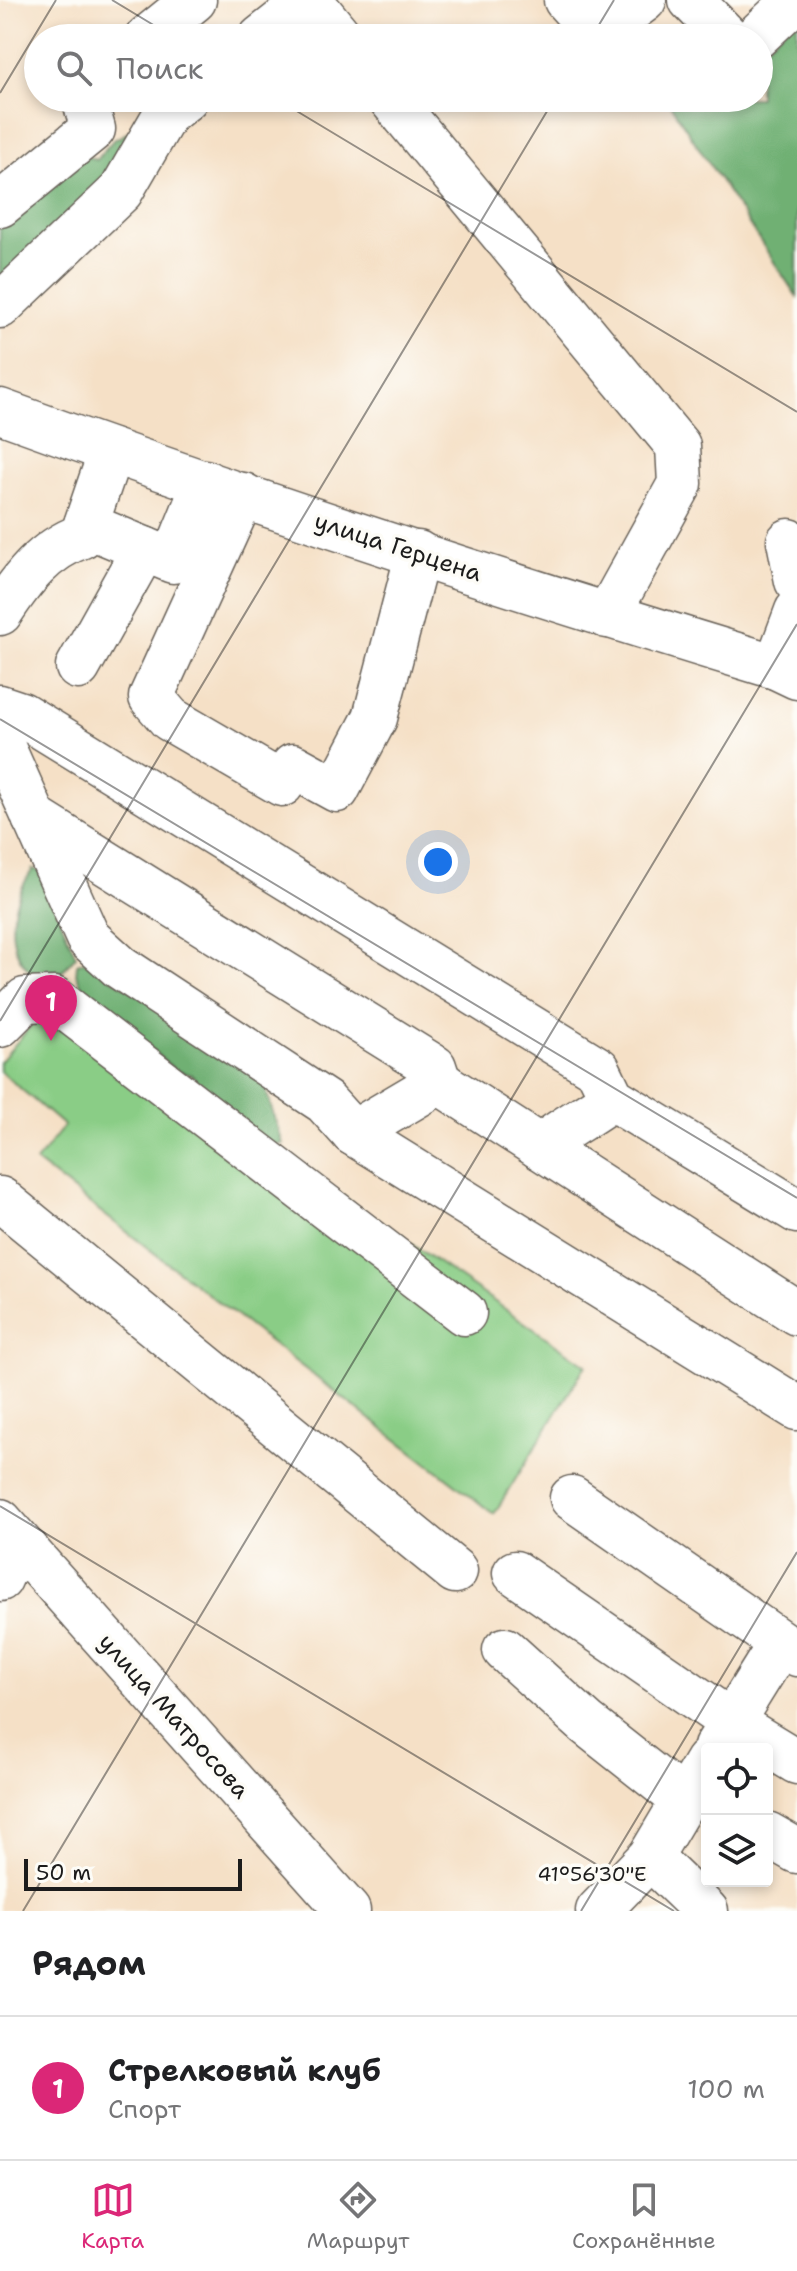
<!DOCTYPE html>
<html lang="ru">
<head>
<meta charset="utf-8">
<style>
  body { margin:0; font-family:"Shantell Sans",sans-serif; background:#f6f6f6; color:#202124 }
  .controls { position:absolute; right:24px; bottom:24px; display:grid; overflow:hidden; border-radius:8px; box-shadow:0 4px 12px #0003 }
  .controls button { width:72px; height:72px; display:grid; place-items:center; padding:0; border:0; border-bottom:2px solid #e0e0e0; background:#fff; color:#202124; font:40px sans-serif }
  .scale { position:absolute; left:24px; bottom:20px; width:218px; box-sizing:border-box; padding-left:8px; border:4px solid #1c1c1c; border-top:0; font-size:22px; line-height:28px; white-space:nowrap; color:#1c1c1c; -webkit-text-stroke:6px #fdfcf7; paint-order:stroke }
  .you { position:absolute; left:438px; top:862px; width:28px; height:28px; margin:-20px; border:6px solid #fff; border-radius:50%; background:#1a73e8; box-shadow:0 0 0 12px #1a73e833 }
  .badge { display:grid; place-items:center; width:52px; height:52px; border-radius:50%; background:#db2777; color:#fff; font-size:26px; font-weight:700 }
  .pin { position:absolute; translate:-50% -66px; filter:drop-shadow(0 2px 4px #0008) }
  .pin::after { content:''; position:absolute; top:42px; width:28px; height:24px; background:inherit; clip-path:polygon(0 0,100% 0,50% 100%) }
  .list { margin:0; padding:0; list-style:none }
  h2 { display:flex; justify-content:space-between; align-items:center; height:104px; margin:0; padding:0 32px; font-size:34px }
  h2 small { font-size:26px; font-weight:400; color:#757577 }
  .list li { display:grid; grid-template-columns:52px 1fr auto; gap:24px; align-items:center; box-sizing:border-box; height:144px; padding:0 32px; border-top:2px solid #e0e0e0 }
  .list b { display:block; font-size:30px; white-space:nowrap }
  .list p { margin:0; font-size:26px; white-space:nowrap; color:#757577 }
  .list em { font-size:26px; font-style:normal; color:#757577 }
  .icon { flex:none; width:44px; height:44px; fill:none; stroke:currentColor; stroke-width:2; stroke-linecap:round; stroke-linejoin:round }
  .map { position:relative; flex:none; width:797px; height:1911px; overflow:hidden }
  .search { position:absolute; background:#fff; box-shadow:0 4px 12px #0003; left:24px; right:24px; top:24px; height:88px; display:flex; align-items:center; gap:20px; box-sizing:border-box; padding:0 28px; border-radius:44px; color:#757577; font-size:30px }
  .sheet { height:248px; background:#fff }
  nav { display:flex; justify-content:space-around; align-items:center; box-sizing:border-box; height:112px; border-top:2px solid #e0e0e0; background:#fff; font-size:22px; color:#757577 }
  nav a { display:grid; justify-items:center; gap:4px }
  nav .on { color:#db2777 }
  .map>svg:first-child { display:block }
  .green { fill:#8acd86; stroke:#537451; stroke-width:2 }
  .forest { fill:#6fb073; stroke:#466648; stroke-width:2 }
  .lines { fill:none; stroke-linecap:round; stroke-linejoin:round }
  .minor-casing { stroke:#686158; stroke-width:47 }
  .minor { stroke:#fff; stroke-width:44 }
  .ticks { fill:none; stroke:#1c1c1c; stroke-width:2; stroke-opacity:0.45 }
  .labels { text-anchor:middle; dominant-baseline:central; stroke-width:7; stroke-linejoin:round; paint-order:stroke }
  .street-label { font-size:24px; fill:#1c1c1c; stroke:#fdfcf7 }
  .ticks-label { font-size:20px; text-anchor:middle; fill:#1c1c1c; stroke:#fdfcf7; stroke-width:7; stroke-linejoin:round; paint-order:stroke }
</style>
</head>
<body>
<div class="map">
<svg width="797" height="1911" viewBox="0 0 797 1911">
  <rect width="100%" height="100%" fill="#fdfcf7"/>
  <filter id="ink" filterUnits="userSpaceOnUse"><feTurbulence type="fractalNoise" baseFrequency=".0125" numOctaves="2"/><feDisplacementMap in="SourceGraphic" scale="16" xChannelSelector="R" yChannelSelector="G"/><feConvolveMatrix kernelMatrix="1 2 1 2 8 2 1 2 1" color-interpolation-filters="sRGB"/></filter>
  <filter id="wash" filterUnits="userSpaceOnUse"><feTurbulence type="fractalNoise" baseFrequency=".006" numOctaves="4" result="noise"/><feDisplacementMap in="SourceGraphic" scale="32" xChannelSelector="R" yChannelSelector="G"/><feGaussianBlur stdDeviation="1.8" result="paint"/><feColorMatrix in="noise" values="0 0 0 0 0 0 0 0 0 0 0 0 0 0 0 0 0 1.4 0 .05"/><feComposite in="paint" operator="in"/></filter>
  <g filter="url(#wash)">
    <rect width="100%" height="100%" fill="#f5e0c6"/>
    <path class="green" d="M68 982 297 1165 586 1365 494 1514 36 1162 64 1126 0 1071V1062Z"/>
    <g class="forest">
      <path d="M797 18V297L666 98H759V52Z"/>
      <path d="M129 132 135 141 115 180 0 290V225L83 155 96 160 113 140Z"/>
      <path d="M33 869 40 871 76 956 61 973 44 982C0 955 7 907 33 869Z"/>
      <path d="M84 961 269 1075 266 1091 283 1144 272 1145 209 1097 192 1075 175 1070 115 1017 110 1007 88 999 76 974 77 964Z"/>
    </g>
  </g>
  <g filter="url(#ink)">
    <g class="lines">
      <defs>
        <g id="minor">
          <path d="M310 0 341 38"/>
          <path d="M566 0 583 19C613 21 621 18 644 0"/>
          <path d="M691 0 728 38"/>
          <path d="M147 38 194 0"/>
          <path d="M261 38 309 0"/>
          <path d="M755 38 789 6"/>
          <path d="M390 98 678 446 680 484 607 616"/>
          <path d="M0 205 93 129 84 98"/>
          <path d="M0 306 121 191 165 115 186 98"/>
          <path d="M0 411C256 504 515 588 776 667L797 677"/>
          <path d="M243 495 151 697 170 719 282 784 293 766 337 790 375 718 418 553"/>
          <path d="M86 525 173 561 205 482"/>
          <path d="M789 541 797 581"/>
          <path d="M0 613C22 579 44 550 82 536L111 451"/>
          <path d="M78 667 144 549"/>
          <path d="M776 667 797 611"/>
          <path d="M0 707 21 714 598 1069 612 1098 797 1211"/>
          <path d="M0 741 88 938 120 967 325 1102 353 1133 797 1408"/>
          <path d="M34 818 434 1067 439 1082"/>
          <path d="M0 1025 25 1000 54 999 464 1313"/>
          <path d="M353 1133 439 1082 540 1147C563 1128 588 1116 612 1098"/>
          <path d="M540 1147 797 1313"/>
          <path d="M0 1199 455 1571"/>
          <path d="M572 1498 797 1654"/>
          <path d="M0 1521 348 1911"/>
          <path d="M515 1573 731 1722 797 1762"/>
          <path d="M0 1579 4 1570 27 1550"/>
          <path d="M505 1650 587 1724 682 1799"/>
          <path d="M716 1747 780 1644"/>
          <path d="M767 1834 797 1851"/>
          <path d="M650 1857 706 1911"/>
          <path d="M598 1911 650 1857 707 1761"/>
        </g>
      </defs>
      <use href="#minor" class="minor-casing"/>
      <use href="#minor" class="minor"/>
    </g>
  </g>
  <path class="ticks" d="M112 0 175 38M591 38 614 0M0 93 56 0M275 98 797 412M0 719 797 1198M0 1021 555 98M0 1506 674 1911M23 1911 797 624M581 1911 797 1552"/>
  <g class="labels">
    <g class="street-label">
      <text transform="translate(398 547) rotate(18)">улица Герцена</text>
      <text transform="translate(174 1716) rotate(48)">улица Матросова</text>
    </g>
  </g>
  <g class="ticks-label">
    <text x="592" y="1881">41°56'30"E</text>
  </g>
</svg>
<div class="controls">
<button><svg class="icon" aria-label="locate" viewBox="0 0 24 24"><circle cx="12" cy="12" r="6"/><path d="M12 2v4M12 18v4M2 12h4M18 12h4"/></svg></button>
<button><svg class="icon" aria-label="layers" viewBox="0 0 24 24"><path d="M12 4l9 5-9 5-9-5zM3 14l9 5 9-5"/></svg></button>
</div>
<div class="scale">50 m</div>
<div class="you"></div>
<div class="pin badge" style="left:51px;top:1041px">1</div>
<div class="search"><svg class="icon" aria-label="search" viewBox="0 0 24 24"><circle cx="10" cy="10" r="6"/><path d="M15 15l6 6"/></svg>Поиск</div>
</div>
<section class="sheet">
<h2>Рядом<small></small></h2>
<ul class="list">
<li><span class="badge">1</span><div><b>Стрелковый клуб</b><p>Спорт</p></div><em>100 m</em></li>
</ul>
</section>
<nav>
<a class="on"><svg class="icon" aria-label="map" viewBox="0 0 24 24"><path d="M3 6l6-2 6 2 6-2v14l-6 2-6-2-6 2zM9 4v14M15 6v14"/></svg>Карта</a>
<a><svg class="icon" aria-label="directions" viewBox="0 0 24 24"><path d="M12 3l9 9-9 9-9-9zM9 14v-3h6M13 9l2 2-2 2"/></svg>Маршрут</a>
<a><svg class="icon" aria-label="saved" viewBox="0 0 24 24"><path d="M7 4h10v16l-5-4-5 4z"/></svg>Сохранённые</a>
</nav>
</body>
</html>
